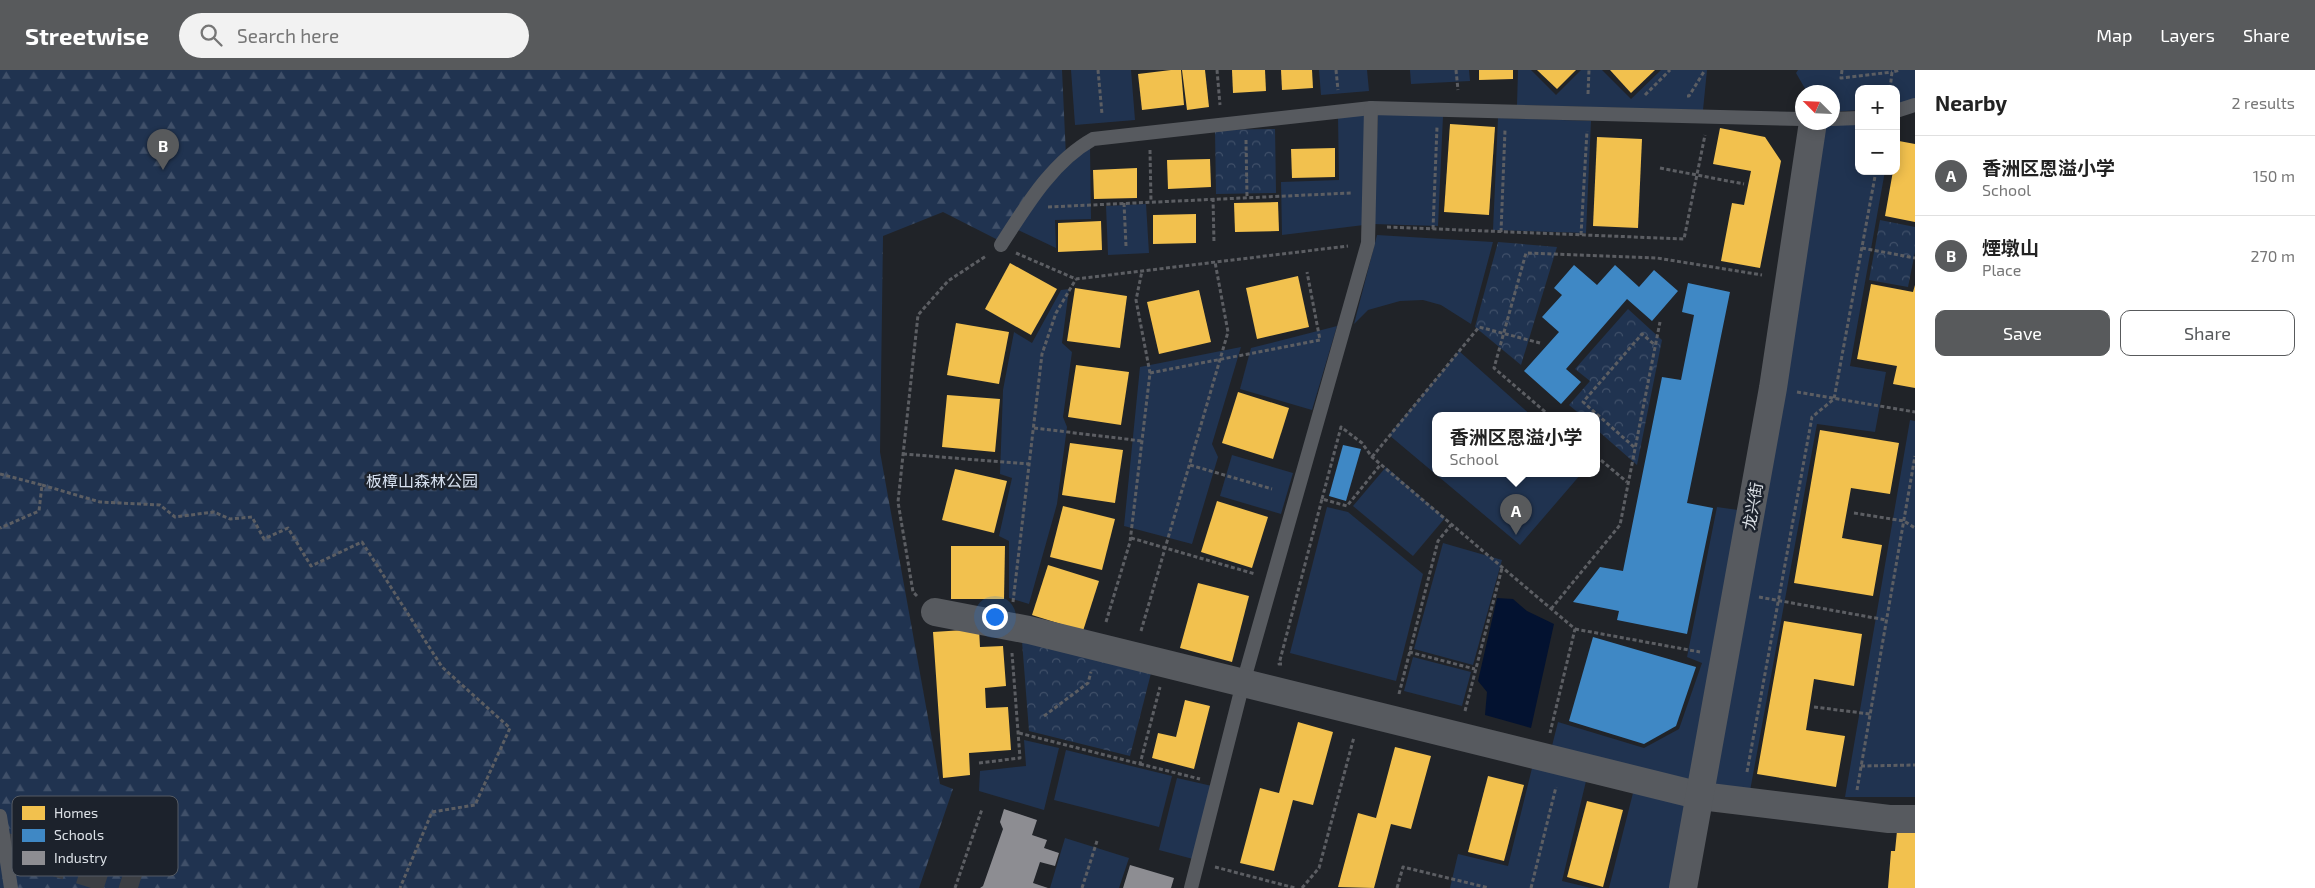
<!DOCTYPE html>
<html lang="en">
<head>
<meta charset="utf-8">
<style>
  body { margin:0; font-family:"Exo 2","Noto Sans SC",sans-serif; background:#f2f2f2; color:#222 }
  .controls { position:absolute; right:15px; top:15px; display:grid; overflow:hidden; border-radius:10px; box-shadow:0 2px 12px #0003 }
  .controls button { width:45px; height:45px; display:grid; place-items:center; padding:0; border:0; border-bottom:1px solid #e0e0e0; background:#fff; color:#222; font:25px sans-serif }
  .compass { position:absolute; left:1795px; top:15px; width:45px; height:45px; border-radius:50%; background:#fff; box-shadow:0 2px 12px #0003; rotate:294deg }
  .you { position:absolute; left:994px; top:546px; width:18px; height:18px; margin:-12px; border:4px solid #fff; border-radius:50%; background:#1a73e8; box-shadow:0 0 0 8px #1a73e833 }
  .badge { display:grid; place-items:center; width:32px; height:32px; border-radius:50%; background:#585a5c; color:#fff; font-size:16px; font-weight:700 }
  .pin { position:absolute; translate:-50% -41px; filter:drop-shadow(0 1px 2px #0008) }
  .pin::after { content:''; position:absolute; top:26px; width:18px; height:15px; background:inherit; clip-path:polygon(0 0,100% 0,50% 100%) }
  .popup { position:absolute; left:1432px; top:342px; width:168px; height:65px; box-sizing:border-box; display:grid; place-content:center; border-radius:10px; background:#fff; filter:drop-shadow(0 1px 4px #0005); font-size:16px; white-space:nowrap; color:#767676 }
  .popup b { font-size:19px; color:#222 }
  .popup::after { content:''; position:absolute; left:50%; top:100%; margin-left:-10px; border:10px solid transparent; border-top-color:#fff }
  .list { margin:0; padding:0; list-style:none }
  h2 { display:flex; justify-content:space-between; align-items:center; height:65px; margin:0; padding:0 20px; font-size:21px }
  h2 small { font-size:16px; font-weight:400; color:#767676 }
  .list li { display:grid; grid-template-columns:32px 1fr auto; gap:15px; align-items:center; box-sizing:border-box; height:80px; padding:0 20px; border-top:1px solid #e0e0e0 }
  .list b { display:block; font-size:19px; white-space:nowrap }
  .list p { margin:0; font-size:16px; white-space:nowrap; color:#767676 }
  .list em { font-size:16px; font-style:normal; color:#767676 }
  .actions { display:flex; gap:10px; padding:15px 20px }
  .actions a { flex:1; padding:11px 0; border:1px solid #585a5c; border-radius:10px; text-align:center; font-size:18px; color:#585a5c }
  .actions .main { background:#585a5c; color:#fff }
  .icon { flex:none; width:28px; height:28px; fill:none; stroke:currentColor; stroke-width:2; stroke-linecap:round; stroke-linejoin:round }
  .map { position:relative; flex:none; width:1915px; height:818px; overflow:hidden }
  header { display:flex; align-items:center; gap:30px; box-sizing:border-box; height:70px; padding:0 25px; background:#585a5c; color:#fff }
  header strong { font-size:24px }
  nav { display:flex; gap:28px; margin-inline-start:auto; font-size:18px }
  .search { width:350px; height:45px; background:#f2f2f2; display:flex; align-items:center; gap:12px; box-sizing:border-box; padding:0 18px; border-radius:28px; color:#767676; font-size:19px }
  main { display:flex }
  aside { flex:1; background:#fff }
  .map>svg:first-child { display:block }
  .grass { fill:#203350 }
  .forest { fill:url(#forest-firs) }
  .park { fill:url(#park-crowns) }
  .water { fill:#031230 }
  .homes { fill:#f2c14e }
  .schools { fill:#3f88c5 }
  .industry { fill:#8d8d92 }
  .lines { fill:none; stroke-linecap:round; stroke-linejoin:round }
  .primary-tunnel { stroke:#3c3f44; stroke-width:28; stroke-dasharray:28 14; stroke-linecap:butt }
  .path { stroke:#5c5e63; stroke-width:3; stroke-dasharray:4 2.5; stroke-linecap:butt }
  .service { stroke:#575a5f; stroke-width:14 }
  .minor { stroke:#575a5f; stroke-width:28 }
  .labels { text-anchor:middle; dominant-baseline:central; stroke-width:5; stroke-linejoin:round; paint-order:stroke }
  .park-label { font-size:16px; fill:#d7e1f0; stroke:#1c222c }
  .street-label { font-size:16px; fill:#dbe0e6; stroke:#1c222c }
  .key { fill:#1c222c; stroke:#555b64; stroke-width:1 }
  .key-label { font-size:14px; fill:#dbe0e6 }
</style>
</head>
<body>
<header>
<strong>Streetwise</strong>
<div class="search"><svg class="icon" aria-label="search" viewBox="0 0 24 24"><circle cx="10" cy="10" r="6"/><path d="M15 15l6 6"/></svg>Search here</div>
<nav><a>Map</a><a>Layers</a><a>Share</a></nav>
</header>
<main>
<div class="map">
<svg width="1915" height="818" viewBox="0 0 1915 818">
  <defs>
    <pattern id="forest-firs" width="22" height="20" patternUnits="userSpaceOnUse" patternTransform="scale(1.25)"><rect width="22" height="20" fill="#203350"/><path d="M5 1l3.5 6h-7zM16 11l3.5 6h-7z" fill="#405069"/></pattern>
    <pattern id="park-crowns" width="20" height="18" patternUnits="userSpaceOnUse" patternTransform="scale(1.25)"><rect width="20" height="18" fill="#203350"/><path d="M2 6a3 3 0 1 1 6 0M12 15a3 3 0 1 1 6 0" fill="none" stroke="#405069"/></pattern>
  </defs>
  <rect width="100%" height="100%" fill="#202328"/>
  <g class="grass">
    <path d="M1071 0H1131L1135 50 1075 55Z"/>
    <path d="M1319 0H1367L1369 21 1321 25Z"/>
    <path d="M1410 0H1469L1470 11 1411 14Z"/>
    <path d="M1518 0H1531L1556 25 1581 0H1602L1631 29 1661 0H1707L1703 40 1517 35Z"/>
    <path d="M1798 0H1915V31L1896 36V19H1859V40L1833 42 1832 22H1807L1796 3Z"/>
    <path d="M1369 43 1364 155 1282 165 1281 112 1339 110 1338 47Z"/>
    <path d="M1378 44 1443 46 1438 156 1373 154Z"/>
    <path d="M1498 48 1591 51 1586 163 1493 160Z"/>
    <path d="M1859 52V101H1885L1850 296 1886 302 1875 362 1817 354 1750 721 1710 717 1821 55Z"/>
    <path d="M1090 76 1091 149 1055 150 1056 178 1016 159 1037 124Z"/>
    <path d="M1146 134 1149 183 1108 185 1106 136Z"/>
    <path d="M1377 165 1493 172 1471 254 1441 235 1423 230 1400 231 1368 240 1354 254Z"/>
    <path d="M1069 219 1062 273 1072 282 1063 347 1067 357 1057 434 1029 534 1009 528V471L999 466 1012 408 1000 404 1003 320 1014 262 1032 273 1061 220Z"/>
    <path d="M1337 256 1312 340 1240 319 1251 278Z"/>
    <path d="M1241 277 1212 374 1218 387 1192 474 1124 456 1140 297Z"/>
    <path d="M1459 281 1532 346H1436V404H1581L1520 475 1389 365Z"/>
    <path d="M1910 350 1915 351V727H1845Z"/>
    <path d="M1232 385 1293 403 1281 444 1220 426Z"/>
    <path d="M1386 397 1445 448 1413 486 1353 436Z"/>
    <path d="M1327 437 1348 442 1423 504 1396 611 1290 583Z"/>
    <path d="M1717 437 1745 441 1696 720 1550 684 1558 652 1644 678 1679 659 1702 593 1687 587Z"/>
    <path d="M1443 473 1502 490 1473 595 1414 579Z"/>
    <path d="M1413 587 1471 602 1462 636 1404 621Z"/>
    <path d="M1024 670 1059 678 1044 740 979 721 980 701 1026 696Z"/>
    <path d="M1066 680 1172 706 1159 757 1054 730Z"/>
    <path d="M1533 694 1587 707 1562 811 1591 818H1450L1458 784 1508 796Z"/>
    <path d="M1177 708 1212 716 1193 789 1159 780Z"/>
    <path d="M1634 719 1691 733 1675 818H1609Z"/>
    <path d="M1065 768 1129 788 1119 818H1050Z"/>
  </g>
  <path class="forest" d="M0 0H1062L1066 87 1002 172 943 142 883 166 880 382 940 714 953 719 919 818H0Z"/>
  <g class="park">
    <path d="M1275 59 1276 123 1216 124 1215 60Z"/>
    <path d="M1880 150 1915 157V182L1908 217 1869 210Z"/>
    <path d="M1498 172 1557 177 1521 295 1475 257Z"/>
    <path d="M1628 239 1662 270 1637 395 1596 359V346H1582L1569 335 1590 311 1575 299Z"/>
    <path d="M1022 571 1151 603 1130 686 1029 661Z"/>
  </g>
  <path class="water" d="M1497 528 1513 529 1527 541 1554 554 1531 658 1485 645 1487 622 1478 611Z"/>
  <g class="homes">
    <path d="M1171 0H1181L1184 35 1142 40 1138 4Z"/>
    <path d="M1182 0H1205L1209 37 1187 40Z"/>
    <path d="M1232 0H1265L1266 21 1233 23Z"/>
    <path d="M1281 0H1312L1313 18 1282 20Z"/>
    <path d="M1479 0H1513V9L1479 10Z"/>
    <path d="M1537 0H1576L1557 19Z"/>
    <path d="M1610 0H1655L1631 23Z"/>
    <path d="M1450 54 1495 57 1489 145 1444 142Z"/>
    <path d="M1720 58 1765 67 1781 91 1760 198 1721 191 1732 133 1744 135 1751 101 1713 94Z"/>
    <path d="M1597 67 1642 69 1638 158 1593 156Z"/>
    <path d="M1899 71 1915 74V152L1885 146 1893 101H1896Z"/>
    <path d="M1335 78V107L1292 108 1291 79Z"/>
    <path d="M1210 89 1211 117 1168 119 1167 90Z"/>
    <path d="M1137 98V128L1094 129 1093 100Z"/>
    <path d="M1278 132 1279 161 1235 162 1234 133Z"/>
    <path d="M1196 144V173L1153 174V145Z"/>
    <path d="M1101 151 1102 180 1058 182V153Z"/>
    <path d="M1010 193 1057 219 1031 265 985 239Z"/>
    <path d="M1298 206 1309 257 1257 269 1246 218Z"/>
    <path d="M1871 214 1913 222 1915 215V318L1893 314 1897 296 1857 289Z"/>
    <path d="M1075 218 1127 226 1120 278 1067 271Z"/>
    <path d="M1199 220 1211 272 1159 284 1147 232Z"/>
    <path d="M956 253 1009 262 999 314 947 305Z"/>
    <path d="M1076 295 1129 302 1121 355 1068 347Z"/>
    <path d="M1238 322 1289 338 1273 389 1222 373Z"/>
    <path d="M947 325 1000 329 995 382 942 377Z"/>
    <path d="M1820 360 1899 373 1890 424 1851 418 1842 468 1882 475 1873 526 1794 513Z"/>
    <path d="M1070 373 1123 380 1115 433 1062 425Z"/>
    <path d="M955 399 1007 411 994 463 942 450Z"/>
    <path d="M1217 431 1268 447 1252 498 1201 482Z"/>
    <path d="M1063 436 1115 449 1102 500 1050 487Z"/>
    <path d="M951 476H1005L1004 529H951Z"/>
    <path d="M1048 495 1099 511 1083 561 1032 545Z"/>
    <path d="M1198 513 1249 526 1232 592 1180 578Z"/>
    <path d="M1784 551 1862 564 1854 616 1814 609 1806 660 1845 666 1836 717 1757 704Z"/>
    <path d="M979 559 980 577 1003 576 1006 616 985 618 986 638 1008 637 1011 680 969 683 970 705 943 708 933 562Z"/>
    <path d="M1185 630 1210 636 1194 699 1152 688 1158 663 1176 667Z"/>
    <path d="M1298 652 1333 662 1313 735 1293 730 1274 801 1240 793 1260 718 1279 723Z"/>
    <path d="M1395 677 1431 686 1411 759 1391 754 1374 818 1338 817 1358 743 1376 748Z"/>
    <path d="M1488 706 1524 715 1504 791 1468 782Z"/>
    <path d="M1587 731 1623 740 1603 817 1567 807Z"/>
    <path d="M1897 761 1915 762V818H1888L1891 781H1895Z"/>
  </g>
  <g class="schools">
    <path d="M1574 195 1597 215 1615 195 1639 217 1654 200 1678 221 1652 251 1627 229 1566 299 1581 312 1561 334 1524 301 1559 262 1542 247 1562 225 1554 218Z"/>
    <path d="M1688 213 1730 222 1687 433 1713 438 1687 564 1617 550 1619 541 1573 532 1600 497 1623 501 1662 307 1681 310 1694 245 1682 242Z"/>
    <path d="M1343 375 1361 379 1346 431 1329 426Z"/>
    <path d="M1593 567 1696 597 1676 656 1644 674 1569 651Z"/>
  </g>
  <g class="industry">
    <path d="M1004 739 1037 750 1032 765 1047 770 1044 778 1059 783 1055 796 1040 792 1033 813 1048 818H980L983 816 1003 759 1000 752Z"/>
    <path d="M1130 795 1174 808 1171 818H1123Z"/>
  </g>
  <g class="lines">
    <path class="primary-tunnel" d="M0 775 138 818"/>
    <g class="path">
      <path d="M1098 0 1102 44"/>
      <path d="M1217 0 1220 35"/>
      <path d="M1336 0 1338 20"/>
      <path d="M1456 0 1458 20"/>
      <path d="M1842 0 1841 8 1892 2"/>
      <path d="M1890 19 1892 2 1900 0"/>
      <path d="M1588 24 1589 0"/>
      <path d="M1645 25 1670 0"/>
      <path d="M1687 26H1689L1705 0"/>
      <path d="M1246 70 1247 127"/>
      <path d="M1150 80 1151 132"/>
      <path d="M1660 98 1744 114"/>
      <path d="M1213 128 1214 173"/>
      <path d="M1124 133 1126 176"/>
      <path d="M1048 137 1351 123"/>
      <path d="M1387 157 1684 169 1705 65"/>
      <path d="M1433 159 1437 57"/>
      <path d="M1501 162 1505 60"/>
      <path d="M1581 165 1587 61"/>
      <path d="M1862 178 1915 188"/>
      <path d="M1016 183 1076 209 1348 176"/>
      <path d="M1150 303 1320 270 1307 202"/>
      <path d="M1797 322 1915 342"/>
      <path d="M1550 346 1494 298 1526 183 1657 188 1762 205"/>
      <path d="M1034 358 1142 371"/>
      <path d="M1634 377 1583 332 1642 264 1655 275"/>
      <path d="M903 384 1029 394"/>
      <path d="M1596 386 1627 412"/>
      <path d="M1372 387 1479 257 1540 273"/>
      <path d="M1190 395 1272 419"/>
      <path d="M0 404 42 415 39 441 0 458"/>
      <path d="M42 415 100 432 160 435 175 447 214 442 230 449 252 447 264 469 288 458 311 496 362 472 442 597 510 658 475 735 432 742 400 818"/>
      <path d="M1322 429 1341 357 1362 373 1372 387 1575 559 1550 663"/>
      <path d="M1854 443 1904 451 1915 458"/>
      <path d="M1131 468 1255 504"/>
      <path d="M917 526 913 522 898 432 918 245 948 211 986 186"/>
      <path d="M1759 527 1886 550"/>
      <path d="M1013 532 1042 284 1056 243 1076 209"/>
      <path d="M1551 539 1620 455 1660 252"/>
      <path d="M1106 552 1130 472 1150 303 1136 230 1142 201"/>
      <path d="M1575 559 1700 582"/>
      <path d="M1141 561 1228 262 1215 192"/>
      <path d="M1409 582 1475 599"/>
      <path d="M1282 594H1279L1322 429 1347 436 1381 394"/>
      <path d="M1399 624 1438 471 1451 455"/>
      <path d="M1814 637 1870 644"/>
      <path d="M1465 641 1502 498"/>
      <path d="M1044 646 1088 613 1091 602"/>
      <path d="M1019 663 1140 694 1160 617"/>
      <path d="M979 693 1020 688 1012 583"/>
      <path d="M1140 694 1200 709"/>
      <path d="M1861 696 1915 695"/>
      <path d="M1747 702 1812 347 1834 329 1876 101"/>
      <path d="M1857 720 1915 386"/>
      <path d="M1215 797 1295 818"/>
      <path d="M955 818 982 739"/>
      <path d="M1082 818 1097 771"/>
      <path d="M1302 818 1319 798 1354 667"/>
      <path d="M1397 818 1403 797 1489 818"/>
      <path d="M1531 818 1556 717"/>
    </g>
    <g class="service">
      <path d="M1896 41 1915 35"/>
      <path d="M1832 49 1859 48"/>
      <path d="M1001 175C1026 136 1052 92 1093 69L1371 38 1802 49"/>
      <path d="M0 746 11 818"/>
      <path d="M1191 818 1243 613 1368 173 1371 38"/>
    </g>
    <g class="minor">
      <path d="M935 542 1029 560 1701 726 1889 749H1915"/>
      <path d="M1683 818 1773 318 1813 52"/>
    </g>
  </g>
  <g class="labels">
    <g class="park-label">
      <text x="422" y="410">板樟山森林公园</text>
    </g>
    <g class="street-label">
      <text transform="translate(1752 436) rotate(-80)">龙兴街</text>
    </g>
  </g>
  <rect x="12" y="726" width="166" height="80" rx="8" class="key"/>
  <rect x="22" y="736" width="23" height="14" fill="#f2c14e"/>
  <rect x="22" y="759" width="23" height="13" fill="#3f88c5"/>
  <rect x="22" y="781" width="23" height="14" fill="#8d8d92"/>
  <g class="key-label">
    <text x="54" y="748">Homes</text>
    <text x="54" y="770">Schools</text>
    <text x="54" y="793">Industry</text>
  </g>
</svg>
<div class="controls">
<button>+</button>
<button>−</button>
</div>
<svg class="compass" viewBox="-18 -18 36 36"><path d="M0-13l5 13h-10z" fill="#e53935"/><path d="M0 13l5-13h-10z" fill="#767676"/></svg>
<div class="you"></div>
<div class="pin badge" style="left:1516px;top:465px">A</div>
<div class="popup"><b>香洲区恩溢小学</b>School</div>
<div class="pin badge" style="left:163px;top:100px">B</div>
</div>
<aside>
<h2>Nearby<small>2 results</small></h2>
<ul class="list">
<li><span class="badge">A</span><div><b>香洲区恩溢小学</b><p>School</p></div><em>150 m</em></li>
<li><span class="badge">B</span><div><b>煙墩山</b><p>Place</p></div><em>270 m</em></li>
</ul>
<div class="actions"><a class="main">Save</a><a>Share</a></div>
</aside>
</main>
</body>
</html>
